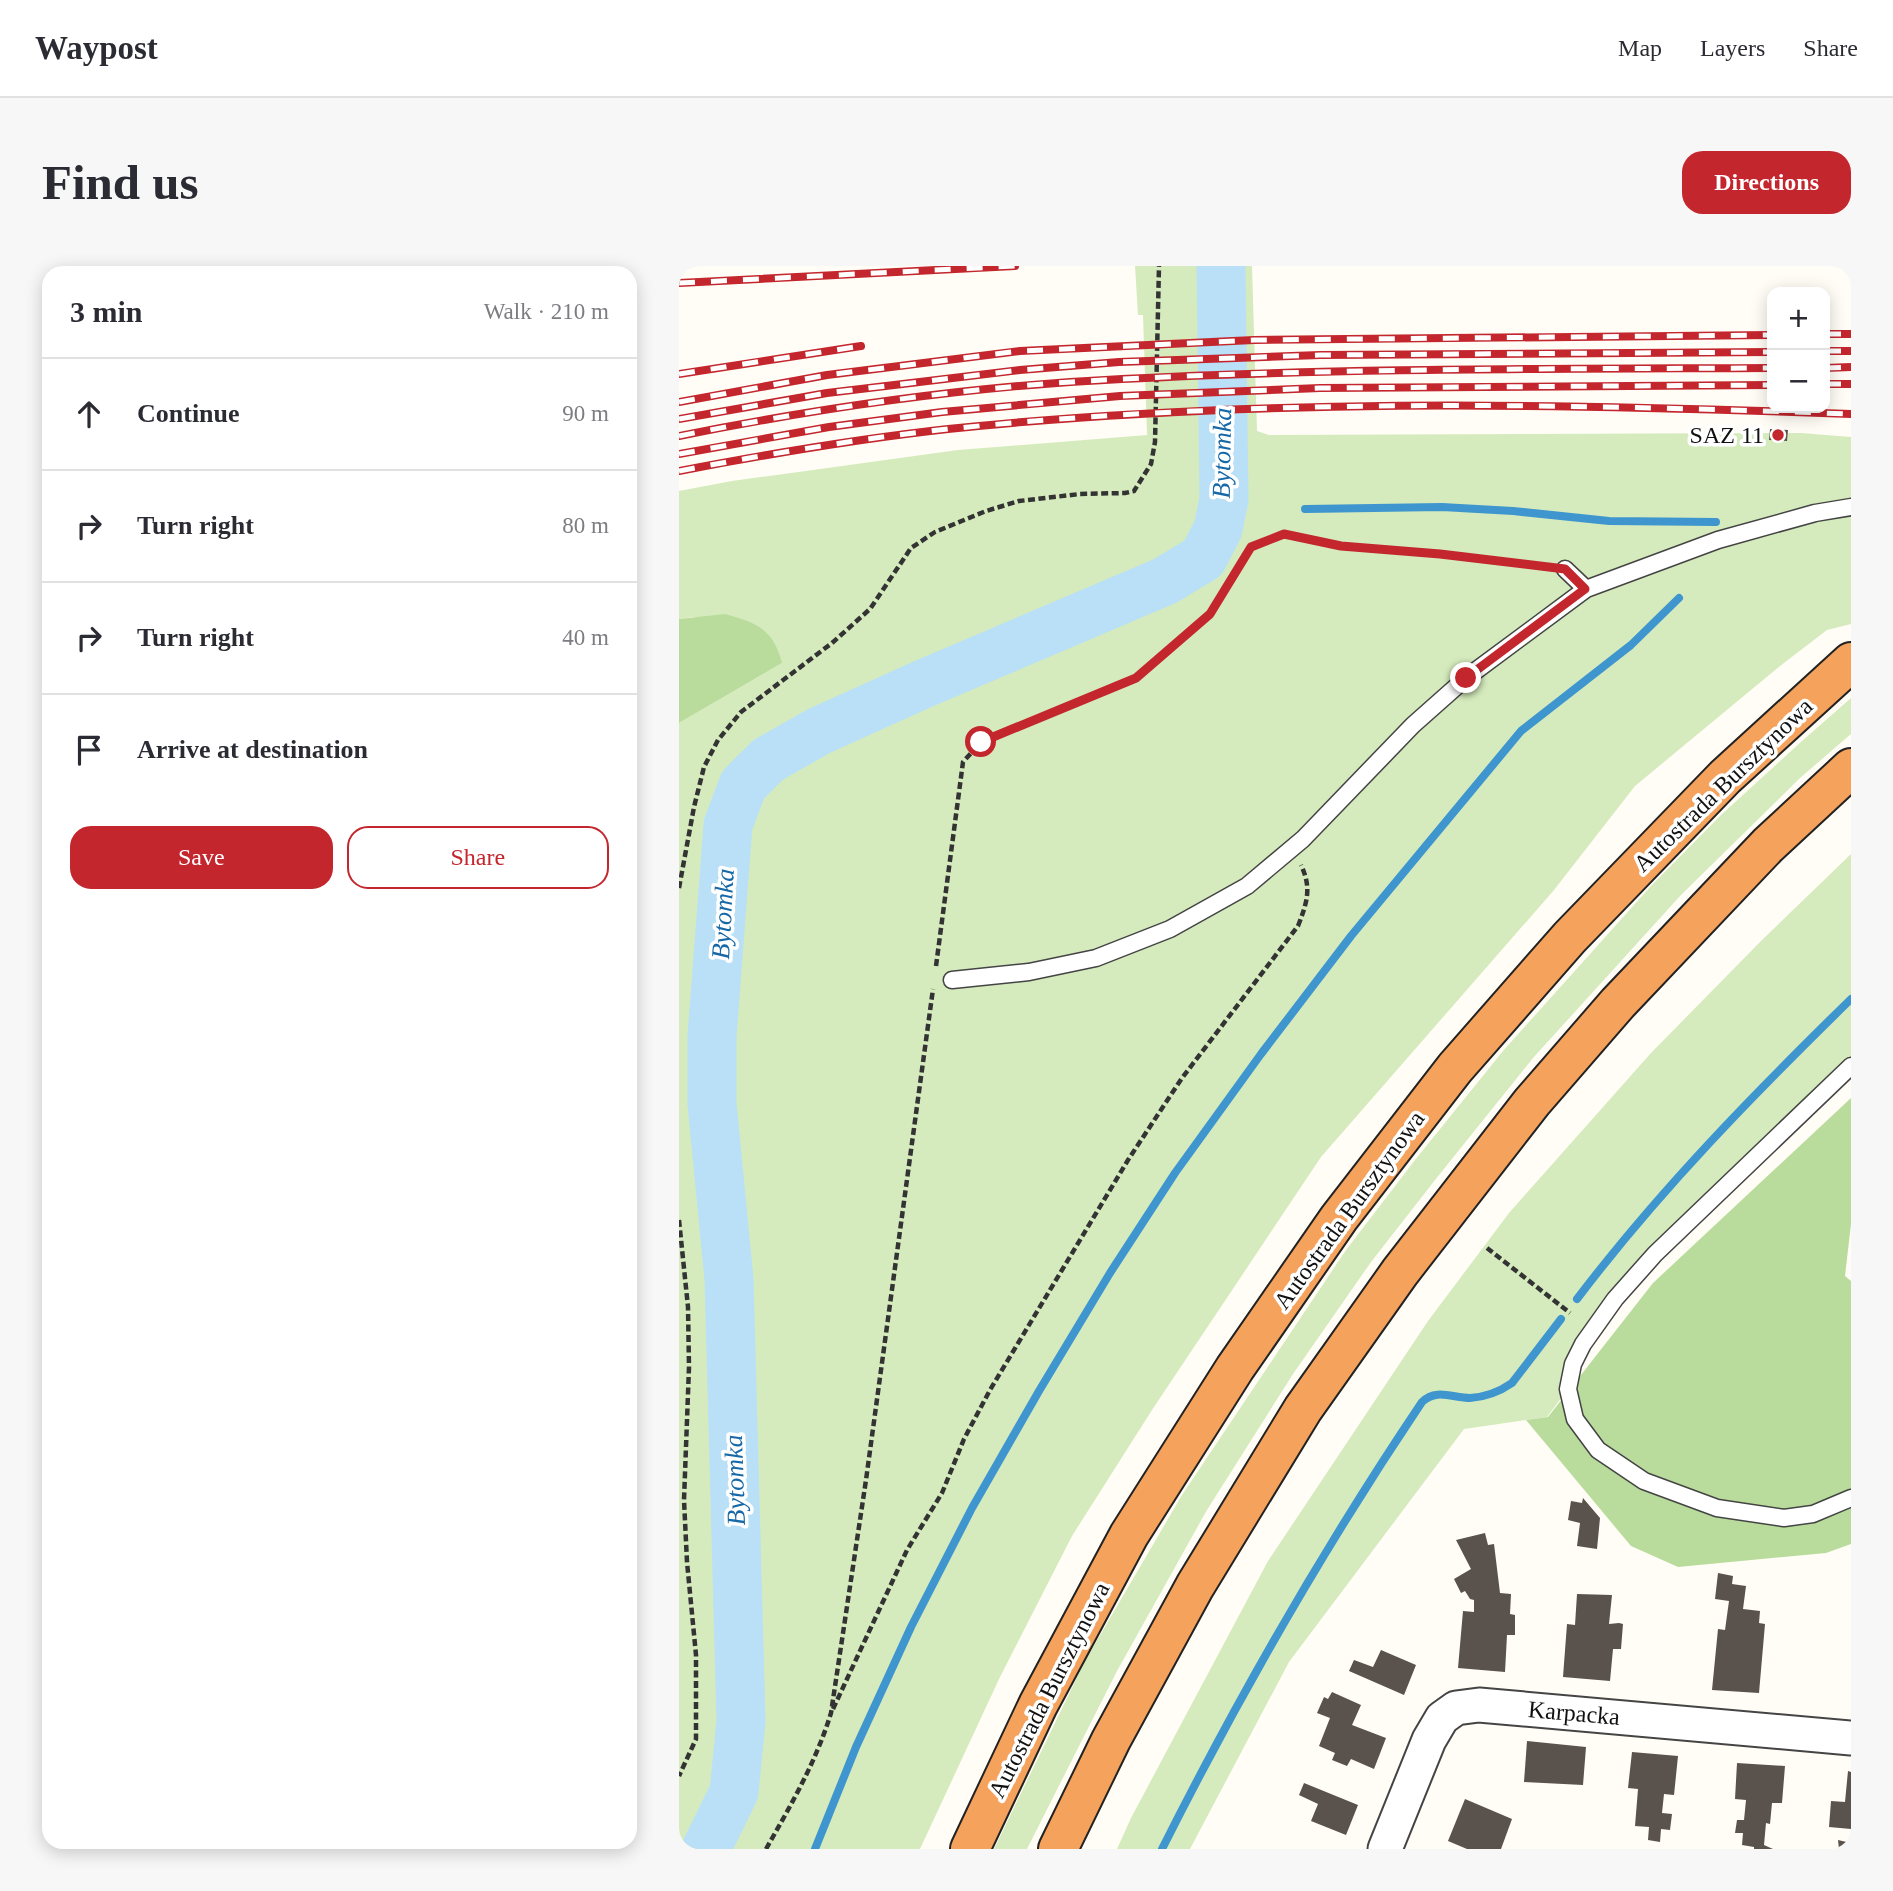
<!DOCTYPE html>
<html lang="en">
<head>
<meta charset="utf-8">
<style>
  body { margin:0; font-family:Georgia,serif; background:#f7f7f7; color:#2b2b33 }
  .controls { position:absolute; right:21px; top:21px; display:grid; overflow:hidden; border-radius:14px; box-shadow:0 4px 18px #0003 }
  .controls button { width:63px; height:63px; display:grid; place-items:center; padding:0; border:0; border-bottom:2px solid #e1e1e2; background:#fff; color:#2b2b33; font:35px sans-serif }
  .stop { position:absolute; width:21px; height:21px; margin:-16px; border:5px solid #c4262e; border-radius:50%; background:#fff }
  .stop.end { background:#c4262e; border-color:#fff; box-shadow:0 2px 7px #0008 }
  .list { margin:0; padding:0; list-style:none }
  h2 { display:flex; justify-content:space-between; align-items:center; height:91px; margin:0; padding:0 28px; font-size:30px }
  h2 small { font-size:23px; font-weight:400; color:#7c7c81 }
  .list li { display:grid; grid-template-columns:46px 1fr auto; gap:21px; align-items:center; box-sizing:border-box; height:112px; padding:0 28px; border-top:2px solid #e1e1e2 }
  .list b { display:block; font-size:26px; white-space:nowrap }
  .list em { font-size:23px; font-style:normal; color:#7c7c81 }
  .actions { display:flex; gap:14px; padding:21px 28px }
  .actions a { flex:1; padding:16px 0; border:2px solid #c4262e; border-radius:21px; text-align:center; font-size:24px; color:#c4262e }
  .actions .main { background:#c4262e; color:#fff }
  .icon { flex:none; width:38px; height:38px; fill:none; stroke:currentColor; stroke-width:2; stroke-linecap:round; stroke-linejoin:round }
  .map { position:relative; flex:none; width:1172px; height:1583px; overflow:hidden; border-radius:21px }
  header { display:flex; align-items:center; gap:42px; box-sizing:border-box; height:98px; padding:0 35px; background:#fff; border-bottom:2px solid #e1e1e2 }
  header strong { font-size:33px }
  nav { display:flex; gap:38px; margin-inline-start:auto; font-size:24px }
  .intro { display:flex; align-items:center; justify-content:space-between; box-sizing:border-box; height:168px; padding:0 42px }
  h1 { margin:0; font-size:49px }
  .button { padding:18px 32px; border-radius:21px; background:#c4262e; color:#fff; font-size:24px; font-weight:700 }
  main { display:flex; gap:42px; padding:0 42px }
  aside { flex:1; background:#fff; border-radius:21px; box-shadow:0 4px 18px #0003 }
  .map>svg:first-child { display:block }
  .green { fill:#d5ebbd }
  .forest { fill:#b9dc9c }
  .lines { fill:none; stroke-linecap:round; stroke-linejoin:round }
  .stream { stroke:#3f96cf; stroke-width:8 }
  .river { stroke:#b9e0f7; stroke-width:49 }
  .building { fill:#5a524d }
  .service-casing { stroke:#444; stroke-width:19 }
  .minor-casing { stroke:#444; stroke-width:37 }
  .motorway-casing { stroke:#222; stroke-width:42 }
  .path { stroke:#333; stroke-width:4.5; stroke-dasharray:7 3.5; stroke-linecap:butt }
  .service { stroke:#fff; stroke-width:16 }
  .minor { stroke:#fff; stroke-width:33 }
  .motorway { stroke:#f5a25d; stroke-width:38 }
  .rail-casing { stroke:#c4262e; stroke-width:8 }
  .rail { stroke:#fff; stroke-width:5; stroke-dasharray:16; stroke-linecap:butt }
  .route { stroke:#c4262e; stroke-width:9 }
  .poi-dot { fill:#c4262e; stroke:#fff; stroke-width:2.5 }
  .labels { text-anchor:middle; dominant-baseline:central; stroke-width:7; stroke-linejoin:round; paint-order:stroke }
  .poi-label { font-size:24px; fill:#111; stroke:#fff; text-anchor:end }
  .street-label { font-size:24px; fill:#111; stroke:#fff }
  .water-label { font-size:26px; font-style:italic; fill:#1768a6; stroke:#fff }
</style>
</head>
<body>
<header>
<strong>Waypost</strong>
<nav><a>Map</a><a>Layers</a><a>Share</a></nav>
</header>
<div class="intro"><h1>Find us</h1><a class="button">Directions</a></div>
<main>
<aside>
<h2>3 min<small>Walk · 210 m</small></h2>
<ul class="list">
<li><svg class="icon" aria-label="ahead" viewBox="0 0 24 24"><path d="M12 20V5M6 11l6-6 6 6"/></svg><div><b>Continue</b></div><em>90 m</em></li>
<li><svg class="icon" aria-label="right" viewBox="0 0 24 24"><path d="M7 20v-9h11M14 6l5 5-5 5"/></svg><div><b>Turn right</b></div><em>80 m</em></li>
<li><svg class="icon" aria-label="right" viewBox="0 0 24 24"><path d="M7 20v-9h11M14 6l5 5-5 5"/></svg><div><b>Turn right</b></div><em>40 m</em></li>
<li><svg class="icon" aria-label="arrive" viewBox="0 0 24 24"><path d="M6 21V4h12l-3 4 3 4H6"/></svg><div><b>Arrive at destination</b></div></li>
</ul>
<div class="actions"><a class="main">Save</a><a>Share</a></div>
</aside>
<div class="map">
<svg width="1172" height="1583" viewBox="0 0 1172 1583">
  <rect width="100%" height="100%" fill="#fffdf5"/>
  <g class="green">
    <path d="M456 0H573L578 165 590 169 1122 167 1172 171V358L1148 364 1101 400 956 520 875 624 642 891 473 1144 393 1270 321 1411 241 1583H0V457L103 397 15 351 0 353V225L53 215 279 184 468 169 464 49H459Z"/>
    <path d="M1172 432V468L1121 512 1002 629 854 792 760 909 692 996 614 1108 528 1244 438 1405 348 1583H315L406 1395 503 1229 667 984 736 894 824 785 972 620 1042 549 1123 475Z"/>
    <path d="M1172 588V800L936 1033 889 1123 868 1151 785 1163 610 1396 511 1583H438L452 1552 589 1295 749 1055 830 947 972 787 1082 675Z"/>
  </g>
  <g class="forest">
    <path d="M46 348C77 357 94 362 103 397L0 457V353Z"/>
    <path d="M1172 832V958L1166 1010 1172 1015V1278L1147 1287 999 1301 952 1280 847 1154 869 1151 974 1017Z"/>
  </g>
  <g class="lines">
    <g class="stream">
      <path d="M626 243 763 241 834 245 930 255 1037 256"/>
      <path d="M898 1033C980 925 1075 828 1172 733"/>
      <path d="M136 1583 177 1481 232 1361 293 1242 360 1125 431 1007 496 907 582 788 672 670 842 465 952 379 1000 332"/>
      <path d="M483 1583C561 1428 646 1280 743 1136 757 1122 774 1132 791 1132 807 1131 820 1126 833 1117L882 1053"/>
    </g>
    <path class="river" d="M27 1583 55 1526 62 1455 50 1013 33 838V770L49 559 64 519 89 494 140 465 244 418 486 315 524 292 539 263 545 233 542 0"/>
  </g>
  <g class="building">
    <path d="M1091 163 1109 164 1108 175 1090 174Z"/>
    <path d="M904 1232 921 1252 918 1283 898 1280 901 1257 889 1254 892 1235 903 1237Z"/>
    <path d="M806 1267 809 1279 815 1278 821 1327 832 1328 831 1348 836 1349V1369H828L826 1406 779 1402 784 1345 795 1346V1334L791 1333 786 1325 782 1327 775 1313 792 1303 777 1274Z"/>
    <path d="M1039 1307 1054 1310 1053 1318 1067 1320 1064 1343 1081 1345 1080 1357 1086 1358 1080 1427 1033 1424 1039 1363 1046 1364 1050 1335 1036 1333Z"/>
    <path d="M898 1328 933 1329 930 1358 940 1357 944 1358 942 1383H934L931 1415 884 1411 888 1358 896 1359Z"/>
    <path d="M702 1384 737 1399 725 1429 670 1405 675 1394 694 1401Z"/>
    <path d="M653 1426 682 1439 673 1459 707 1472 695 1503 672 1493 668 1500 653 1494 656 1487 640 1480 651 1452 638 1447 645 1431 649 1433Z"/>
    <path d="M848 1475 907 1481 904 1519 845 1516Z"/>
    <path d="M953 1486 999 1490 995 1529 985 1528 983 1547 993 1548 991 1564 982 1563 981 1576 969 1574 970 1561 956 1560 959 1523 949 1522Z"/>
    <path d="M1058 1497 1106 1500 1103 1537H1093L1091 1558 1087 1557 1085 1579 1094 1583H1075V1581L1063 1579 1064 1567H1056L1058 1554H1065L1067 1534 1056 1533Z"/>
    <path d="M1169 1505 1172 1506V1563L1150 1561 1152 1535 1166 1536Z"/>
    <path d="M625 1517 679 1539 667 1569 632 1555 639 1538 620 1529Z"/>
    <path d="M786 1533 833 1553 822 1583H788L769 1575Z"/>
    <path d="M1159 1574 1172 1577V1583H1160Z"/>
  </g>
  <g class="lines">
    <defs>
      <g id="service">
        <path d="M886 303 907 323"/>
        <path d="M273 714 350 706 417 692 491 663 568 620 624 573 734 459 787 412 907 323 1039 274 1136 247 1172 241"/>
        <path d="M1172 800 976 988 936 1033 904 1078 894 1098 889 1123 896 1153 919 1184 965 1215 1038 1242 1105 1252 1134 1248 1172 1232"/>
      </g>
      <path id="minor" d="M706 1583 750 1474 763 1452 777 1442 800 1439 1172 1472"/>
      <g id="motorway">
        <path d="M291 1583 359 1439 450 1269 556 1102 660 952 776 802 891 671 1046 511 1172 396"/>
        <path d="M379 1583 432 1474 516 1320 624 1143 721 1006 853 836 939 737 1089 579 1172 502"/>
      </g>
    </defs>
    <use href="#service" class="service-casing"/>
    <use href="#minor" class="minor-casing"/>
    <use href="#motorway" class="motorway-casing"/>
    <g class="path">
      <path d="M0 622 15 541 25 501 39 474 62 446 153 377 191 343 232 282 256 266 307 245 340 235 401 228 446 227 455 225 472 198 476 176 480 0"/>
      <path d="M257 700 284 496 302 476 457 412 531 348 572 281 605 268 662 280 761 288 867 301"/>
      <path d="M0 954 9 1041 10 1101 5 1234 8 1296 17 1389V1473L0 1510"/>
      <path d="M808 982 891 1047"/>
      <path d="M154 1443 228 1284 263 1227 285 1173 311 1124 449 894 503 812 619 660C628 637 633 622 622 599"/>
      <path d="M87 1583C112 1539 137 1496 152 1447L187 1214 254 723"/>
    </g>
    <use href="#service" class="service"/>
    <use href="#minor" class="minor"/>
    <use href="#motorway" class="motorway"/>
    <defs>
      <g id="rail">
        <path d="M0 17 336 0"/>
        <path d="M1146 68H1172"/>
        <path d="M1146 85H1172"/>
        <path d="M1146 102 1172 101"/>
        <path d="M0 108 182 80"/>
        <path d="M1146 118H1172"/>
        <path d="M0 136 148 109 341 85 575 74 1093 69"/>
        <path d="M0 153 148 127 341 104 440 96 641 89 1093 86"/>
        <path d="M0 170C145 141 294 120 443 113 659 102 876 103 1093 102"/>
        <path d="M0 188 150 161 263 146 441 130 641 122 1093 119"/>
        <path d="M0 205C89 188 178 173 269 163 568 132 872 137 1172 148"/>
      </g>
    </defs>
    <use href="#rail" class="rail-casing"/>
    <use href="#rail" class="rail"/>
  </g>
  <g class="lines">
    <path class="route" d="M302 476 457 412 531 348 572 281 605 268 662 280 761 288 886 303 906 323 787 412"/>
  </g>
  <circle class="poi-dot" cx="1099" cy="169" r="7"/>
  <g class="labels">
    <g class="poi-label">
      <text x="1085" y="169">SAZ 11</text>
    </g>
    <g class="street-label">
      <text transform="translate(1044 519) rotate(-44)">Autostrada Bursztynowa</text>
      <text transform="translate(670 944) rotate(-54)">Autostrada Bursztynowa</text>
      <text transform="translate(370 1424) rotate(-63)">Autostrada Bursztynowa</text>
      <text transform="translate(895 1447) rotate(5)">Karpacka</text>
    </g>
    <g class="water-label">
      <text transform="translate(543 187) rotate(-89)">Bytomka</text>
      <text transform="translate(44 648) rotate(-87)">Bytomka</text>
      <text transform="translate(56 1214) rotate(-92)">Bytomka</text>
    </g>
  </g>
</svg>
<div class="controls">
<button>+</button>
<button>−</button>
</div>
<div class="stop" style="left:302px;top:476px"></div>
<div class="stop end" style="left:787px;top:412px"></div>
</div>
</main>
</body>
</html>
